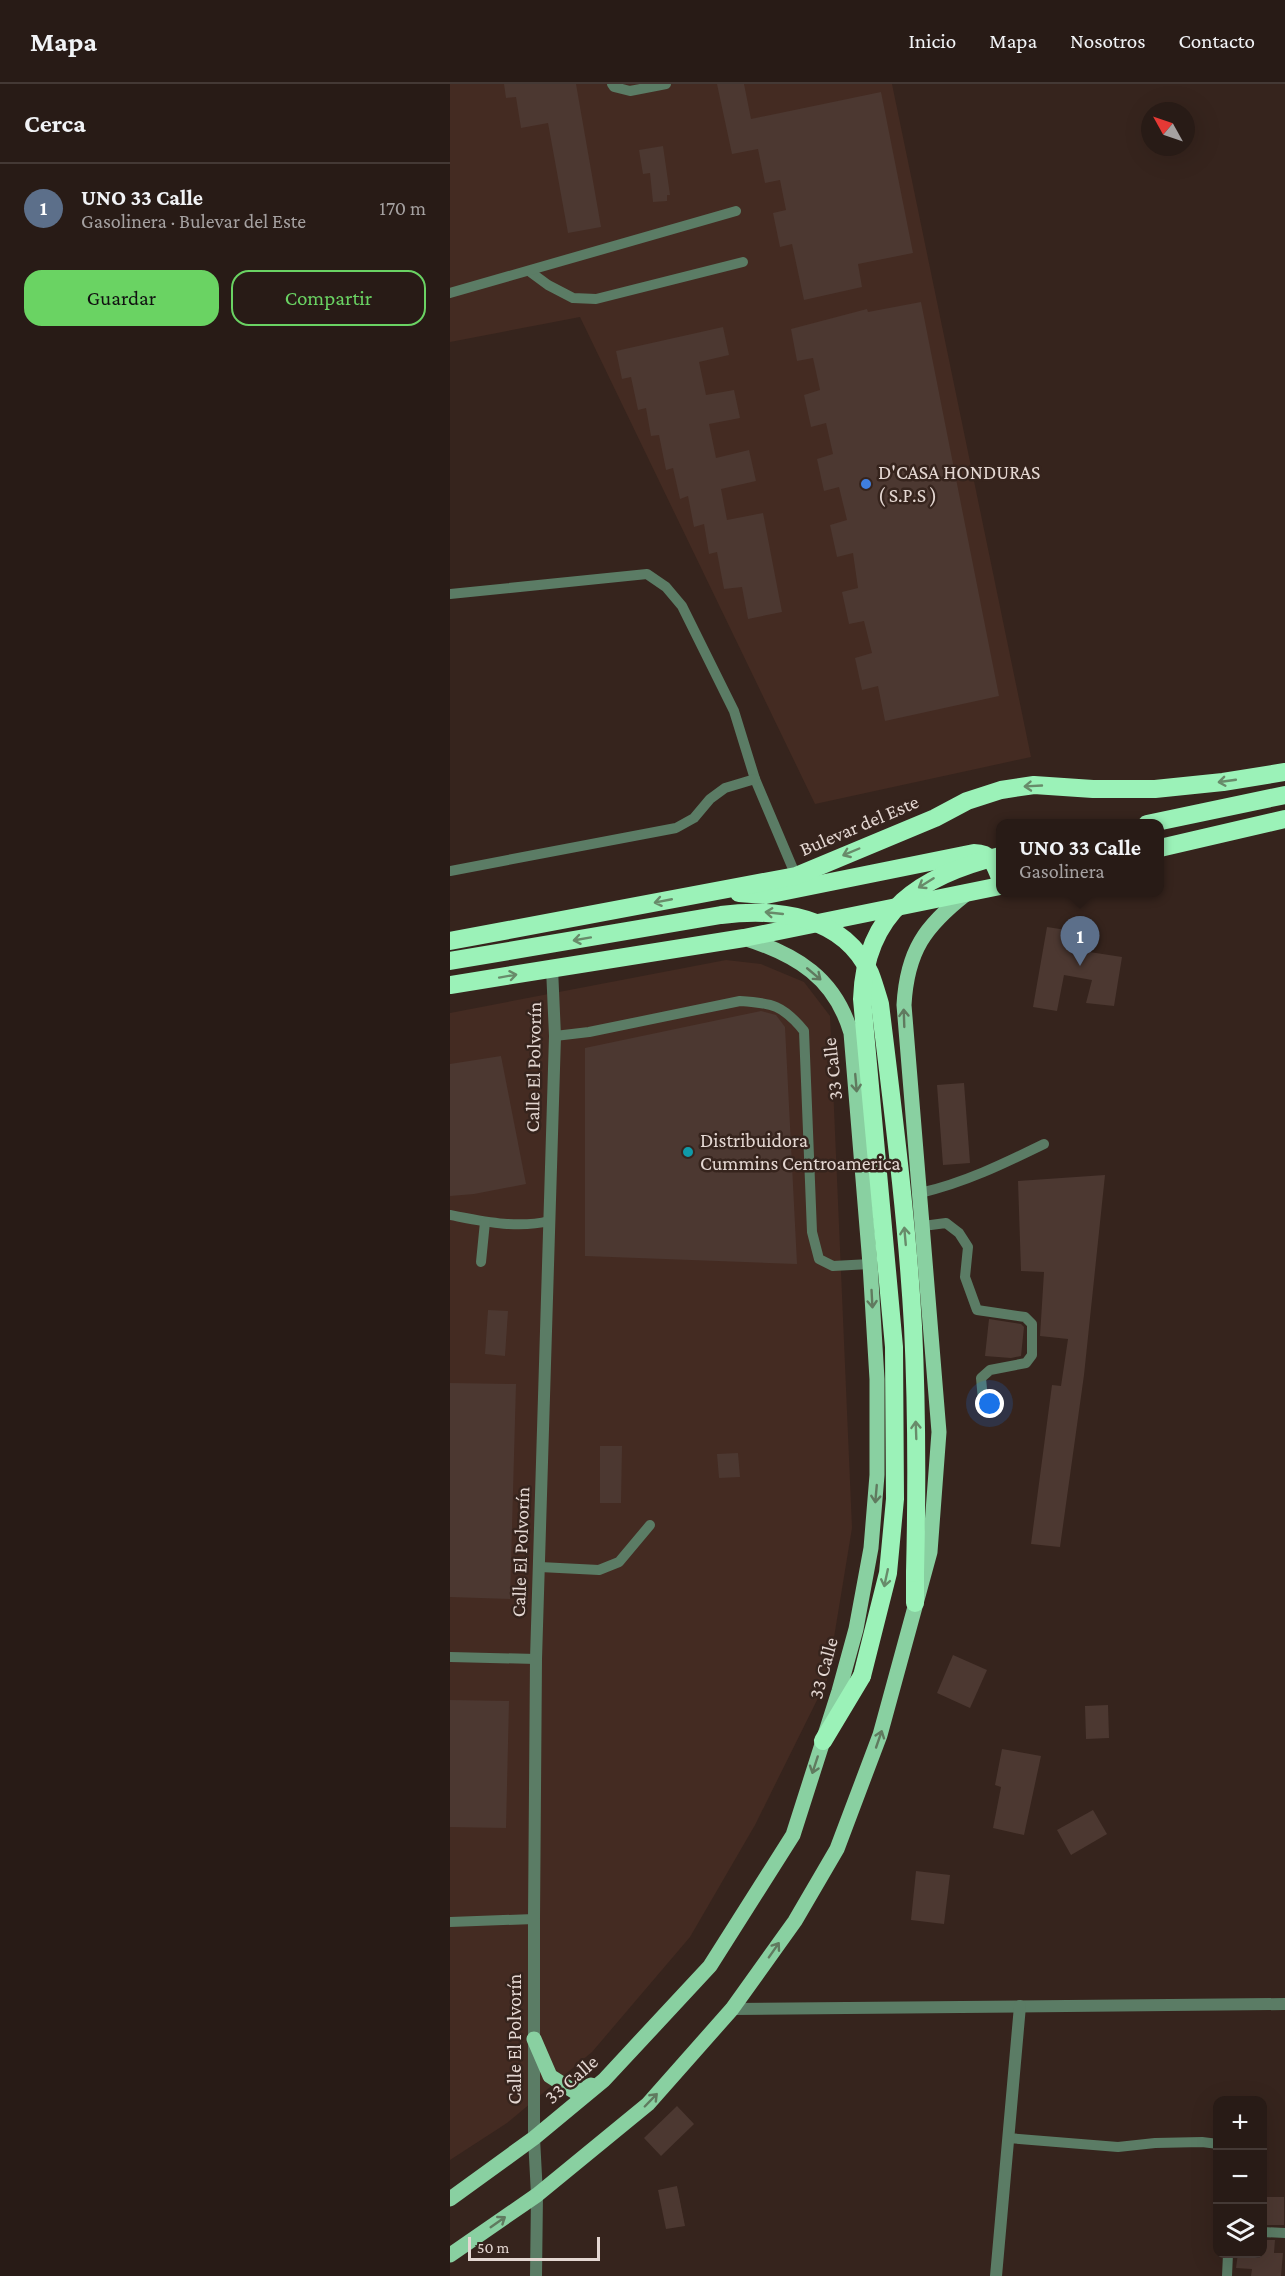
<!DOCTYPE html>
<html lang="es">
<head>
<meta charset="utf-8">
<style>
  body { margin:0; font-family:"Crimson Pro",serif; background:#342823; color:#f1f3f6 }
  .controls { position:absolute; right:18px; bottom:18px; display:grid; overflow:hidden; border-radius:12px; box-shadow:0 6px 24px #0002 }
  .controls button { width:54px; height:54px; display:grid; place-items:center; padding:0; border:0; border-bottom:2px solid #443935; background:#281b16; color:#f1f3f6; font:30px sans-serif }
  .compass { position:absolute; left:691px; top:18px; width:54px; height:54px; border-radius:50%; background:#281b16; box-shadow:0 6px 24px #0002; rotate:310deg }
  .scale { position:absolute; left:18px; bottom:15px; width:132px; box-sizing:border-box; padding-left:6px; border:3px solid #e4d7d2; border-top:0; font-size:16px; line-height:21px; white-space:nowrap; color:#e4d7d2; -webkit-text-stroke:4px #36241d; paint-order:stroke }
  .you { position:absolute; left:540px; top:1320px; width:21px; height:21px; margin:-15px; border:4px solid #fff; border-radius:50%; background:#1a73e8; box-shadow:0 0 0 9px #1a73e833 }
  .badge { display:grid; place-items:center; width:39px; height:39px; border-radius:50%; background:#6ad363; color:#fff; font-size:20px; font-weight:700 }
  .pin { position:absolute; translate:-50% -50px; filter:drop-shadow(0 2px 3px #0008) }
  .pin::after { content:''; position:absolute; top:32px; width:21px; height:18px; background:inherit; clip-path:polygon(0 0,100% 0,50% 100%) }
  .popup { position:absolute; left:546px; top:735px; width:168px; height:78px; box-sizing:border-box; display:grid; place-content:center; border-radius:12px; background:#281b16; filter:drop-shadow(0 2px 4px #0005); font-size:20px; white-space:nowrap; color:#a5a1a1 }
  .popup b { font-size:22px; color:#f1f3f6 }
  .popup::after { content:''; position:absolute; left:50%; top:100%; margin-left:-12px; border:12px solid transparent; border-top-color:#281b16 }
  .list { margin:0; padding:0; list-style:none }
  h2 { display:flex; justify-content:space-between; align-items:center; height:78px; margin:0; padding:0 24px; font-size:26px }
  h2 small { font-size:20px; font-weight:400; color:#a5a1a1 }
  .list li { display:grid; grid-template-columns:39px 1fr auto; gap:18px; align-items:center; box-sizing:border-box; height:90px; padding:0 24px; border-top:2px solid #443935 }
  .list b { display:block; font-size:22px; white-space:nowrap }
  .list p { margin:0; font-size:20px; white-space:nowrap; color:#a5a1a1 }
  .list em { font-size:20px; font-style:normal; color:#a5a1a1 }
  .actions { display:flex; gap:12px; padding:18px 24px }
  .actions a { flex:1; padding:14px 0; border:2px solid #6ad363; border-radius:18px; text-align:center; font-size:21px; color:#6ad363 }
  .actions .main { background:#6ad363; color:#111 }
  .icon { flex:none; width:33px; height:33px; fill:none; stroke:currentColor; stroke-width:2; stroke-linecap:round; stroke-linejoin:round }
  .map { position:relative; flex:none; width:835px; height:2192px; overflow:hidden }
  header { display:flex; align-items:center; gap:36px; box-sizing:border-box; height:84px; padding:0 30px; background:#281b16; border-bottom:2px solid #443935 }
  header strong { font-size:28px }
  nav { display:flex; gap:33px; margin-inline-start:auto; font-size:21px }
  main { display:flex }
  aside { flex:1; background:#281b16 }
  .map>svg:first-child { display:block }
  .built { fill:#442b22 }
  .building { fill:#4c3831 }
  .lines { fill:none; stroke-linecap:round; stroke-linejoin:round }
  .lane { stroke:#5b7c65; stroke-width:10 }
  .street { stroke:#5b7c65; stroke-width:12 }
  .primary { stroke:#89d0a1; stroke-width:15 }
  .highway { stroke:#9bf2b8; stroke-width:18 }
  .highway-bridge { stroke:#9bf2b8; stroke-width:18 }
  .oneway { stroke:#688b6a }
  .oneway2 { stroke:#607a5f }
  .shop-dot { fill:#3f7fe0; stroke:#36241d; stroke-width:2 }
  .culture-dot { fill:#0f9aa8; stroke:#36241d; stroke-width:2 }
  .labels { text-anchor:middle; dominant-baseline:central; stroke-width:5; stroke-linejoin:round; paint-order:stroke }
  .poi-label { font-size:20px; fill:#e4d7d2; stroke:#36241d; text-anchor:start }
  .street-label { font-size:20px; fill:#e4d7d2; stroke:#36241d }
</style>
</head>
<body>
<header>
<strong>Mapa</strong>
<nav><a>Inicio</a><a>Mapa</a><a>Nosotros</a><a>Contacto</a></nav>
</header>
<main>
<aside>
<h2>Cerca<small></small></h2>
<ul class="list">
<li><span class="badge" style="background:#5c6f8a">1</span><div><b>UNO 33 Calle</b><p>Gasolinera · Bulevar del Este</p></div><em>170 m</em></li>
</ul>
<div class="actions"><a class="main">Guardar</a><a>Compartir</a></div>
</aside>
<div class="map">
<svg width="835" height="2192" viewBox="0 0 835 2192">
  <rect width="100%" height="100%" fill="#36241d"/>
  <g class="built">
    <path d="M0 0H442L581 673 365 720 130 233 0 258Z"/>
    <path d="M276 876 311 880 354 898 380 932 402 1444 377 1596 305 1741 240 1853 142 1968 57 2039 0 2076V929Z"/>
  </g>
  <g class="building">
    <path d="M54 0H126L151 143 118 149 98 39 71 44 66 13 56 14Z"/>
    <path d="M267 0H294L301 35 431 8 463 169 408 180 412 203 354 216 342 160 330 163 323 129 336 126 330 96 315 99 308 65 282 70Z"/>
    <path d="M213 62 220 111H217V117L203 118 200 89 193 90 189 66Z"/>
    <path d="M471 218 549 612 435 637 428 602 412 606 405 574 422 569 414 537 399 540 392 508 408 504 403 469 387 473 380 441 397 436 389 403 374 407 367 375 383 370 376 339 361 343 354 311 370 306 363 274 347 277 341 245 417 225 418 228Z"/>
    <path d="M273 243 279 271 249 278 256 311 284 306 290 334 259 340 266 374 299 366 306 397 271 405 277 436 313 429 332 528 298 535 292 503 274 505 267 468 259 470 254 440 244 443 238 412 230 415 223 384 216 386 209 351 201 352 196 324 188 326 181 293 172 295 166 267Z"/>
    <path d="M597 843 623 847 620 865 672 873 664 922 636 919 642 896 614 891 607 927 583 923Z"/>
    <path d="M311 927 326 931 335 943 347 1180 135 1172V964Z"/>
    <path d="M51 972 76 1100 24 1110 0 1112V980Z"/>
    <path d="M514 999 520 1079 493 1081 487 1001Z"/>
    <path d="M655 1091 634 1291 610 1463 581 1460 602 1301 611 1302 618 1255 590 1252 594 1188 571 1187 568 1097Z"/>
    <path d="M38 1226 58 1227 55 1272 35 1270Z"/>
    <path d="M539 1235 571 1240 574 1243 571 1272 561 1274 535 1272Z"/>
    <path d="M0 1299 66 1300 60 1515 0 1513Z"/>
    <path d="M150 1362H172L171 1419H150Z"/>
    <path d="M288 1369 290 1393 269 1394 267 1370Z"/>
    <path d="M503 1571 537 1586 520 1624 487 1609Z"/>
    <path d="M0 1616 59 1617 56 1744 0 1743Z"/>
    <path d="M658 1621 659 1654 636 1655 635 1622Z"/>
    <path d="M552 1665 591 1672 574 1751 543 1744 551 1703 545 1701Z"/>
    <path d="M643 1726 657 1750 621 1771 607 1746Z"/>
    <path d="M466 1787 500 1791 494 1840 461 1836Z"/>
    <path d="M227 2022 244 2040 211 2072 194 2054Z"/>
    <path d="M227 2102 235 2142 216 2145 208 2106Z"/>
    <rect x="813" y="2113" width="21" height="28"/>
    <path d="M813 2156H825L824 2169H833L831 2192H801L802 2185 786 2184 788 2169H813Z"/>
  </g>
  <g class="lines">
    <g class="lane">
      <path d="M162 0 164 3 180 7 216 0"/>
      <path d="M79 187 98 201 123 214 146 215 293 178"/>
      <path d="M0 209 286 127"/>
      <path d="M0 510 197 490 216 503 232 522 284 627 305 695 346 792"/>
      <path d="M0 787 226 744 244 734 260 715 275 704 305 695"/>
      <path d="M105 952 139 948 290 917C322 919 333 921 354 947L362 1148 369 1175 383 1182 420 1180"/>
      <path d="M470 1109C514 1099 553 1080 594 1060"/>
      <path d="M0 1131C32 1137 67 1145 99 1137"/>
      <path d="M473 1142 496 1139 509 1149 518 1163 515 1193 527 1226 575 1233 582 1240V1271L576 1279 540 1286 531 1294 534 1327"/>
      <path d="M31 1178 35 1138"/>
      <path d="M90 1483 149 1486 169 1478 200 1441"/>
      <path d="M0 1573 86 1575"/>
      <path d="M0 1838 84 1835"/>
      <path d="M558 2054 668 2063 705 2059 752 2058 768 2060"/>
      <path d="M812 2148 835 2149"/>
      <path d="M777 2192 778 2170"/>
    </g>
    <g class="street">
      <path d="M282 1925 835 1920"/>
      <path d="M86 2192 87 2111 84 2054V1835L86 1575 105 952 102 884"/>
      <path d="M546 2192 570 1922"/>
    </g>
    <g class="primary">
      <path d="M84 1955 100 1992 125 2008 141 2001"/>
      <path d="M0 2115 84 2054 154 1996 260 1882 343 1751 389 1607 406 1545 421 1464 427 1391V1295L420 1180 401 949C385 894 347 871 294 854"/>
      <path d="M0 2171 87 2111 198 2020 282 1925 345 1837 387 1765 430 1651 480 1468 489 1348 454 921C457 867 475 842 516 810"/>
    </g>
    <g class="highway">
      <path d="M697 740 835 711"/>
      <path d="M710 764 835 735"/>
      <path d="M289 809 316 811 524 769C541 769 545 780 550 794"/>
      <path d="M0 857 346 792 485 734 517 717 551 706 584 701 643 705H705L773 698 835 688"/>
      <path d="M0 901 294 854 550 802"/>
      <path d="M465 1519V1489"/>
      <path d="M373 1657 412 1592"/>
    </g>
    <g class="highway-bridge">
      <path d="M0 877 271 831C327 824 393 831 420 889 424 899 427 910 430 920 443 1027 457 1135 463 1242 467 1325 467 1407 465 1489"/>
      <path d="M412 1592 438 1489 445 1415 444 1263 412 915C415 826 472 791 550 772"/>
    </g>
  </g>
  <defs><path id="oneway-shaft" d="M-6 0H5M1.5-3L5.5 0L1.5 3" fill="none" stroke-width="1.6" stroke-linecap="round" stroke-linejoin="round" transform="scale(1.5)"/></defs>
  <g class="oneway">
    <use href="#oneway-shaft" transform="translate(777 697) rotate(172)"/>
    <use href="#oneway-shaft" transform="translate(583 702) rotate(177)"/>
    <use href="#oneway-shaft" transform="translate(401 768) rotate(157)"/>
    <use href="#oneway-shaft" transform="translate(476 799) rotate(148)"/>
    <use href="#oneway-shaft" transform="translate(213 817) rotate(169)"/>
    <use href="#oneway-shaft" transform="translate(324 829) rotate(-174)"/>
    <use href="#oneway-shaft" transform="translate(132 855) rotate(170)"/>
    <use href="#oneway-shaft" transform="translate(58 892) rotate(-10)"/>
    <use href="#oneway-shaft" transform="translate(455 1152) rotate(-95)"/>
    <use href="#oneway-shaft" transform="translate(466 1346) rotate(-92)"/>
    <use href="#oneway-shaft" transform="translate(436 1494) rotate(102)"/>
  </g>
  <g class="oneway2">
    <use href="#oneway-shaft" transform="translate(364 890) rotate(40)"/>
    <use href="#oneway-shaft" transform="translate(454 934) rotate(-92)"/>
    <use href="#oneway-shaft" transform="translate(406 999) rotate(85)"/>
    <use href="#oneway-shaft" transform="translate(422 1215) rotate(87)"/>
    <use href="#oneway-shaft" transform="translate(426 1410) rotate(95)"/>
    <use href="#oneway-shaft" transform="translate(429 1655) rotate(-71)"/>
    <use href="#oneway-shaft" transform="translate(365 1681) rotate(108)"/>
    <use href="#oneway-shaft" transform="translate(324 1866) rotate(-55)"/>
    <use href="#oneway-shaft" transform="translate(201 2016) rotate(-46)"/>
    <use href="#oneway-shaft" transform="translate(48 2138) rotate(-35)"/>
  </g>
  <circle class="shop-dot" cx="416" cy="400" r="6"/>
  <circle class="culture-dot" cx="238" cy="1068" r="6"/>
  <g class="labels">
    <g class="poi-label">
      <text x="428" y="388">D'CASA HONDURAS<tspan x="428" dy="23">( S.P.S )</tspan></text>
      <text x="250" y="1056">Distribuidora<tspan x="250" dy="23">Cummins Centroamerica</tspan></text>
    </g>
    <g class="street-label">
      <text transform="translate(409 741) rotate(-23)">Bulevar del Este</text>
      <text transform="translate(83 983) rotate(-89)">Calle El Polvorín</text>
      <text transform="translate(382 985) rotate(-96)">33 Calle</text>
      <text transform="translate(70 1468) rotate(-88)">Calle El Polvorín</text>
      <text transform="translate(373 1584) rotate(-75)">33 Calle</text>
      <text transform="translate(64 1955) rotate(-90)">Calle El Polvorín</text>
      <text transform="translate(121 1995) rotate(-41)">33 Calle</text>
    </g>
  </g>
</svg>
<div class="controls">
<button>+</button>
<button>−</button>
<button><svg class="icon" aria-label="layers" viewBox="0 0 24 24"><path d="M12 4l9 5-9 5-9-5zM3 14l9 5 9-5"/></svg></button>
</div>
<svg class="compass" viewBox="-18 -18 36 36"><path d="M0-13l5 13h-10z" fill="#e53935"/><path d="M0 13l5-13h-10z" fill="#a5a1a1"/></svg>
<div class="scale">50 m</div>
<div class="you"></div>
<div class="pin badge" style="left:630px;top:882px;background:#5c6f8a">1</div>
<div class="popup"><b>UNO 33 Calle</b>Gasolinera</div>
</div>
</main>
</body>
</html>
